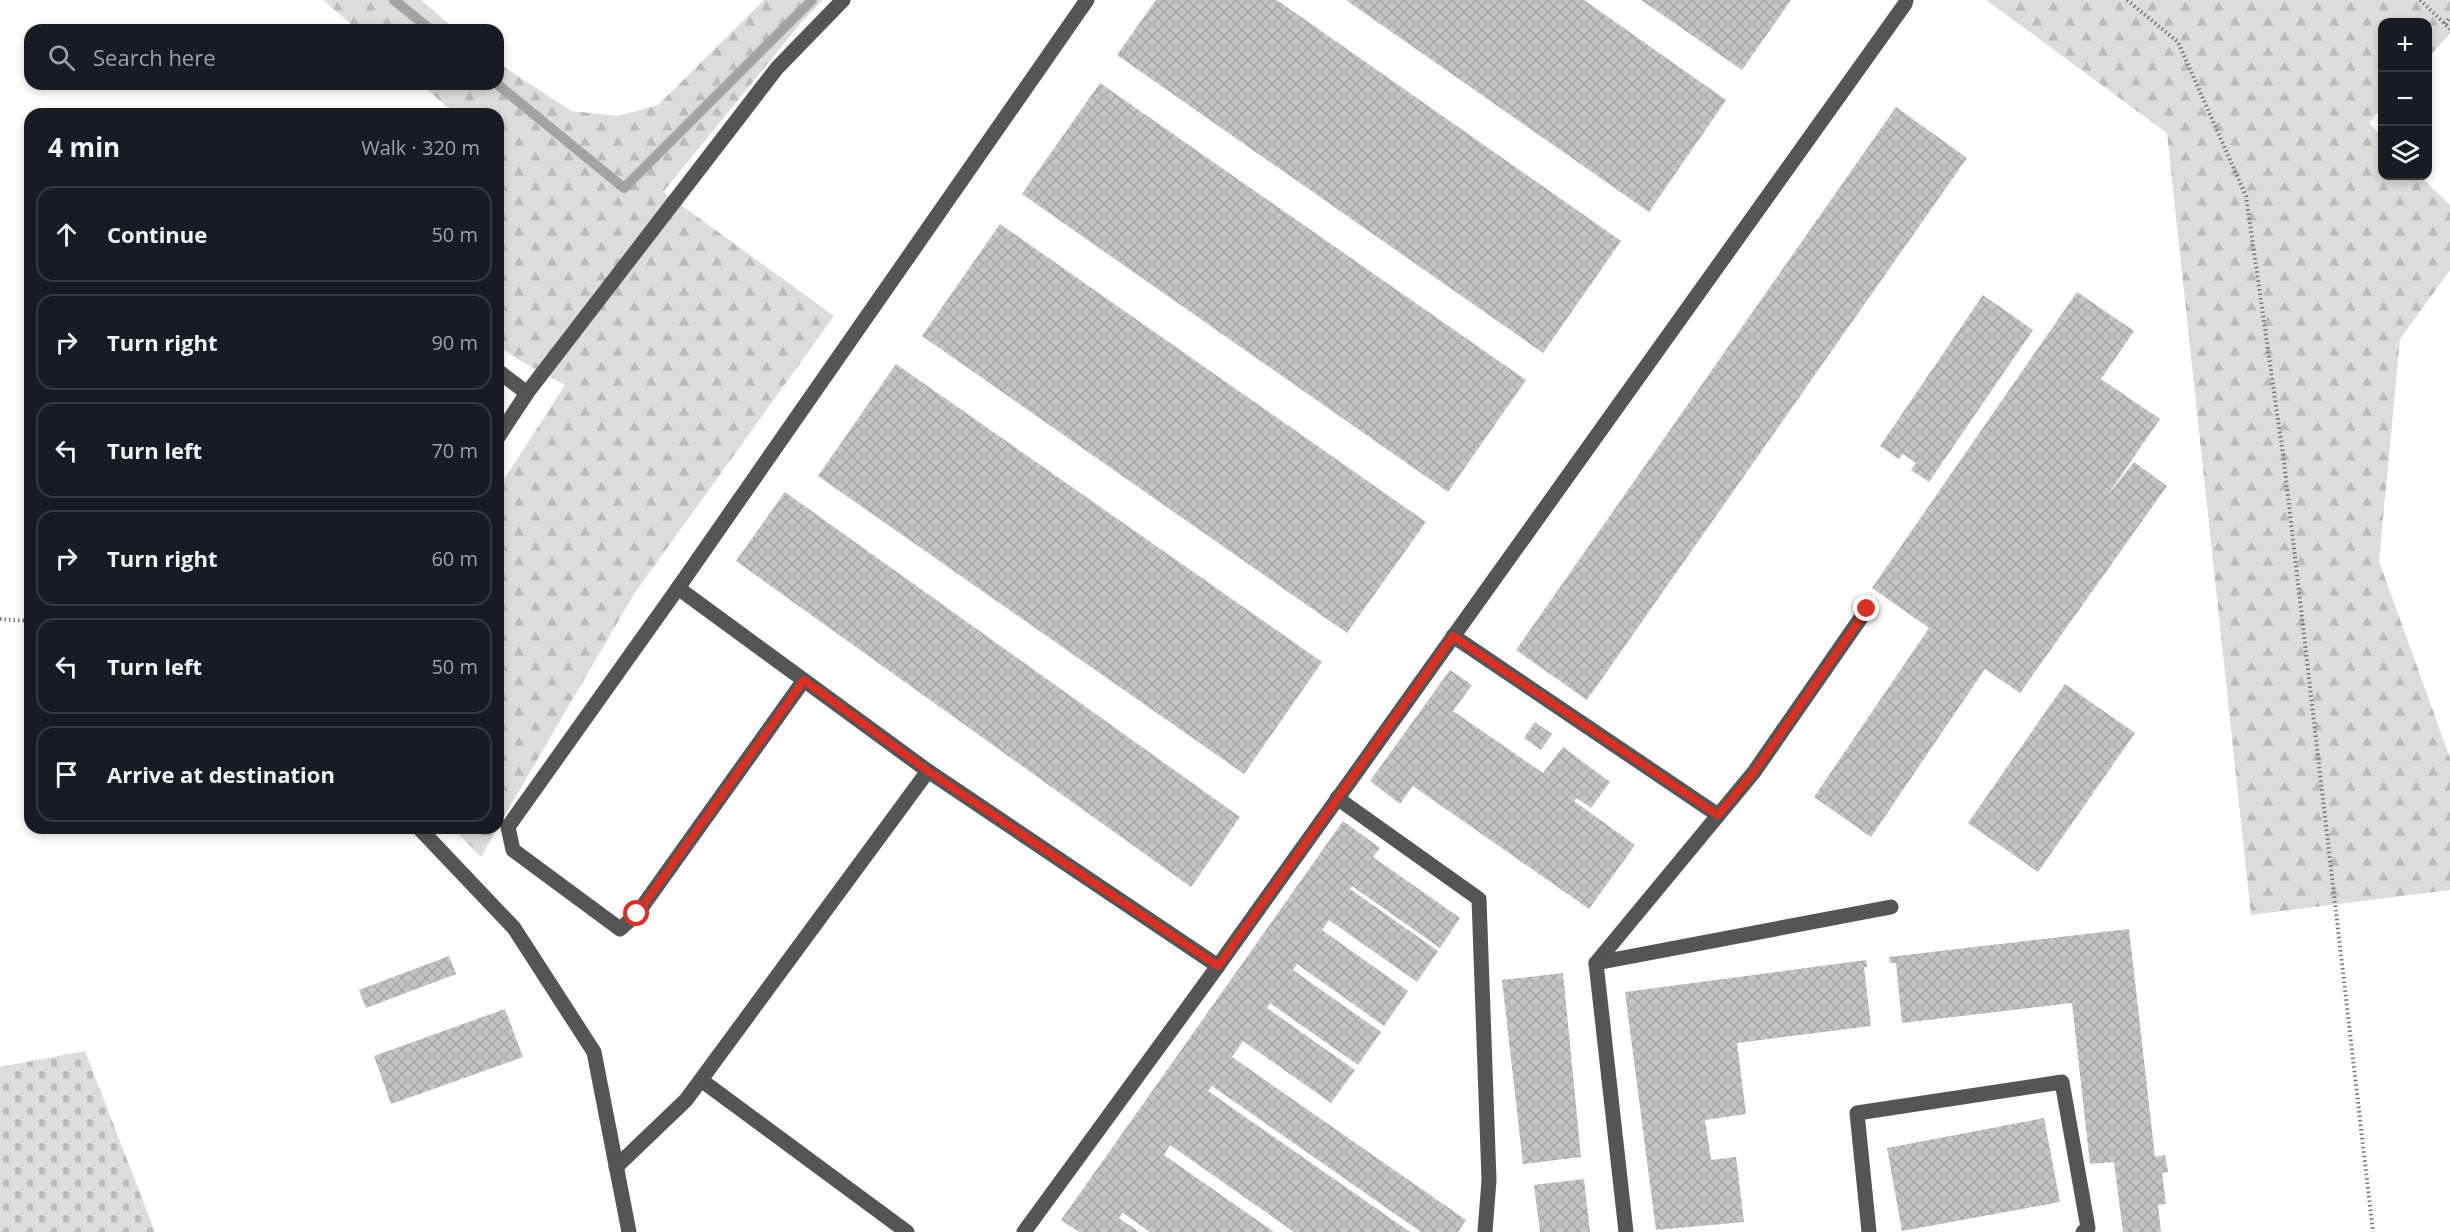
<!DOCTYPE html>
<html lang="en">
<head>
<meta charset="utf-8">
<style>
  body { margin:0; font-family:"Open Sans",sans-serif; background:#242831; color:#f1f3f6 }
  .controls { position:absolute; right:18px; top:18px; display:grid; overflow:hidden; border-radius:12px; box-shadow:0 3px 9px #0003 }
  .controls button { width:54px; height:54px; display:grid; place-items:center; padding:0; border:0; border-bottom:2px solid #363941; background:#171b24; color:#f1f3f6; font:30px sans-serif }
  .stop { position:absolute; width:18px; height:18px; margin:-14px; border:4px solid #d93025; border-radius:50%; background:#fff }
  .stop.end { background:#d93025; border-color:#fff; box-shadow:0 2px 6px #0008 }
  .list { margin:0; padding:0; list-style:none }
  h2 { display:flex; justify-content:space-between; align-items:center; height:78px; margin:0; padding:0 24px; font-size:26px }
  h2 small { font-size:20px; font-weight:400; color:#9ea1a6 }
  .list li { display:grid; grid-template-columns:39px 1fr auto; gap:18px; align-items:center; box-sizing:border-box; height:96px; margin:0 12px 12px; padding:0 12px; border:2px solid #363941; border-radius:18px }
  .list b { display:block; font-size:22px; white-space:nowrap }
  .list em { font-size:20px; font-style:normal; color:#9ea1a6 }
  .icon { flex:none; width:33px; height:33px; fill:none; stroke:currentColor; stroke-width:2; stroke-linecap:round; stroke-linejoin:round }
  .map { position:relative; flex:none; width:2450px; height:1232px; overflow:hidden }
  .search { position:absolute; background:#171b24; box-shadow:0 3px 9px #0003; left:24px; top:24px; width:480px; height:66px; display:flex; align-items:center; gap:15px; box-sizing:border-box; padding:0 21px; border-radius:18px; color:#9ea1a6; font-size:22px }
  .panel { position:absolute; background:#171b24; box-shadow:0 3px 9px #0003; left:24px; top:108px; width:480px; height:726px; border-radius:18px }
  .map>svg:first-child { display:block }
  .forest { fill:url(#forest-firs) }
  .cemetery { fill:url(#cemetery-stones) }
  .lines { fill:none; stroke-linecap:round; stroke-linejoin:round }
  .stream { stroke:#a3a3a3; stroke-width:10 }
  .building { fill:url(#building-cross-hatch) }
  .path { stroke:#777; stroke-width:4; stroke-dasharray:1.5 3; stroke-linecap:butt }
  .minor { stroke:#555; stroke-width:15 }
  .route { stroke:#d93025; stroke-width:8 }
</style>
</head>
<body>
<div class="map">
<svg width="2450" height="1232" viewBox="0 0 2450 1232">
  <defs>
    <pattern id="forest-firs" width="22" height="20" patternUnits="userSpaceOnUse" patternTransform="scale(1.5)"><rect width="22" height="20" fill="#dcdcdc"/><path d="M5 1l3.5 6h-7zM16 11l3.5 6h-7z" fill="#bbb"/></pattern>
    <pattern id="cemetery-stones" width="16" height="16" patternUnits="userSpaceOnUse" patternTransform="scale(1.5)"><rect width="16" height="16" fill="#dcdcdc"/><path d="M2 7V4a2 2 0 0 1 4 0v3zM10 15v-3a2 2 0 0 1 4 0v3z" fill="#bbb"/></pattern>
    <pattern id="building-cross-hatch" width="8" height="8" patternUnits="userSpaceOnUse" patternTransform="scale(1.5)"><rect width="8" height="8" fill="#c4c4c4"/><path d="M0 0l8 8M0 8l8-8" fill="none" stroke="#a7a7a7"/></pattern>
  </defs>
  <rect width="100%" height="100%" fill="#fff"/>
  <g class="forest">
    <path d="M323 0H421L456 30H358Z"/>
    <path d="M764 0H823L800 24 663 192 834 316 634 594 498 827V489L565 385 517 359 498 345V114H455L421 84H498V63L571 111 618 116 658 105Z"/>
    <path d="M1986 0H2450V33L2428 58V22H2382V108L2369 123 2382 137V176H2420L2450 205V270L2400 339 2379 561 2450 758V890L2251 915 2167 133Z"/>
    <path d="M453 828H498L481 857Z"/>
  </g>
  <path class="cemetery" d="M85 1051 155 1232H0V1067Z"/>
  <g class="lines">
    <g class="stream">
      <path d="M394 0 431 30"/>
      <path d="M497 84 624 188 812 0"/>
    </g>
  </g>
  <g class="building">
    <path d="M1156 0H1277L1621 241 1543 353 1117 55Z"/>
    <path d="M1346 0H1584L1726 100 1649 212Z"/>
    <path d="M1641 0H1791L1742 70Z"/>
    <path d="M1100 83 1526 380 1448 492 1022 194Z"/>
    <path d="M1896 107 1967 158 1587 700 1516 650Z"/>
    <path d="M1000 224 1426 522 1347 633 922 336Z"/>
    <path d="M2077 292 2134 331 2101 379 2160 419 2107 496 2134 462 2167 486 2020 693 1985 669 1871 837 1814 797 1929 628 1872 588Z"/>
    <path d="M1983 295 2033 330 1929 482 1911 470 1916 463 1903 454 1899 459 1880 446Z"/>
    <path d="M896 364 1322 662 1244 774 818 476Z"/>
    <path d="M785 492 1240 817 1191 887 736 561Z"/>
    <path d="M1450 670 1472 685 1453 711 1543 773 1563 747 1610 782 1591 808 1577 798 1574 801 1635 845 1589 909 1413 786 1400 804 1370 781Z"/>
    <path d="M2065 684 2135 733 2038 872 1968 823Z"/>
    <path d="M1535 722 1552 734 1541 750 1524 738Z"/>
    <path d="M1343 821 1380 848 1373 857 1460 918 1440 948 1352 886 1350 889 1438 951 1417 982 1329 920 1322 930 1408 991 1384 1026 1297 964 1293 970 1381 1032 1358 1065 1270 1003 1267 1008 1355 1070 1331 1103 1243 1041 1232 1057 1466 1220 1458 1232H1421L1212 1086 1208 1091 1410 1232H1294L1170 1145 1164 1155 1274 1232H1150L1123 1213 1119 1218 1139 1232H1079L1061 1220Z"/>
    <path d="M2129 929 2155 1157 2165 1155 2168 1172 2162 1173 2166 1204 2158 1205 2161 1232H2123L2114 1162 2090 1164 2072 1003 1902 1023 1896 963H1890L1889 957Z"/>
    <path d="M449 956 456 974 366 1008 359 990Z"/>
    <path d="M1866 960 1867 967H1864L1871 1026 1737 1043 1746 1114 1705 1120 1711 1160 1736 1157 1744 1222 1656 1230 1625 992Z"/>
    <path d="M1563 973 1581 1157 1523 1164 1502 980Z"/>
    <path d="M505 1009 523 1057 391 1104 374 1056Z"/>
    <path d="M2044 1118 2060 1202 1902 1231 1887 1148Z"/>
    <path d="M1584 1179 1590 1232H1540L1534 1185Z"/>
  </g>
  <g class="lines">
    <g class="path">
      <path d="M2127 0 2178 42 2246 196 2284 462 2373 1232"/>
      <path d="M2420 0 2450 29"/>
      <path d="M2445 24 2450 17"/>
      <path d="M0 619 30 621"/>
    </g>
    <g class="minor">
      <path d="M498 371 527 393"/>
      <path d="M498 437 527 393 777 68 843 0"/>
      <path d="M678 588 1087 0"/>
      <path d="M1453 636 1718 815"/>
      <path d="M928 771 1218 966 1905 4 1906 0"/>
      <path d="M1337 798 1479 899 1489 1180 1485 1232"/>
      <path d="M419 828 514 928 594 1052 629 1232"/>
      <path d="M1596 963 1754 772 1867 609"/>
      <path d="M701 1080 907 1232"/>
      <path d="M616 1167 686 1100 928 771 678 588 508 827 513 850 620 929 637 914 804 680"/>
      <path d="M1024 1232 1218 966"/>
      <path d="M1626 1232 1596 963 1891 907"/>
      <path d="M1869 1232 1857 1113 2062 1082 2088 1228 2083 1232"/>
    </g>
  </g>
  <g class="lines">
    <path class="route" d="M637 914 804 680 928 771 1218 966 1453 636 1718 815 1754 772 1867 609"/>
  </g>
</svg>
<div class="controls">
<button>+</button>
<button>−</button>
<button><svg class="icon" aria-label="layers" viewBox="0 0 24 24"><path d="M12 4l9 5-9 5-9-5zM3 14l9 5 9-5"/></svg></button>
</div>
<div class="stop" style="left:637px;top:914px"></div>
<div class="stop end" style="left:1867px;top:609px"></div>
<div class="search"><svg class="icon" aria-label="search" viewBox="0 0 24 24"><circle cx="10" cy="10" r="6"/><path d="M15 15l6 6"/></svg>Search here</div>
<section class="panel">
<h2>4 min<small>Walk · 320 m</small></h2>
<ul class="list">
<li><svg class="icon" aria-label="ahead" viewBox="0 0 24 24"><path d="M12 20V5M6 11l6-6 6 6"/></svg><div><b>Continue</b></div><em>50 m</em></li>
<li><svg class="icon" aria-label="right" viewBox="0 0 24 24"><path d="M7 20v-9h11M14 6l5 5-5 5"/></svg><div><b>Turn right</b></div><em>90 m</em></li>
<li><svg class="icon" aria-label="left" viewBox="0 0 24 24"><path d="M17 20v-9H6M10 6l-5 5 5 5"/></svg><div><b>Turn left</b></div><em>70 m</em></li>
<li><svg class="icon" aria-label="right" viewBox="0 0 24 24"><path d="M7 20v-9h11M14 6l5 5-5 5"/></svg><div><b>Turn right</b></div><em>60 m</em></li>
<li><svg class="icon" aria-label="left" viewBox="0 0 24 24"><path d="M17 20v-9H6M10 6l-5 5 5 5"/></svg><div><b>Turn left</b></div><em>50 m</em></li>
<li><svg class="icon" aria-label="arrive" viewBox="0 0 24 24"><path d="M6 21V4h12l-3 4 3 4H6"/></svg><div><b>Arrive at destination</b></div></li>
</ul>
</section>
</div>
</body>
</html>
